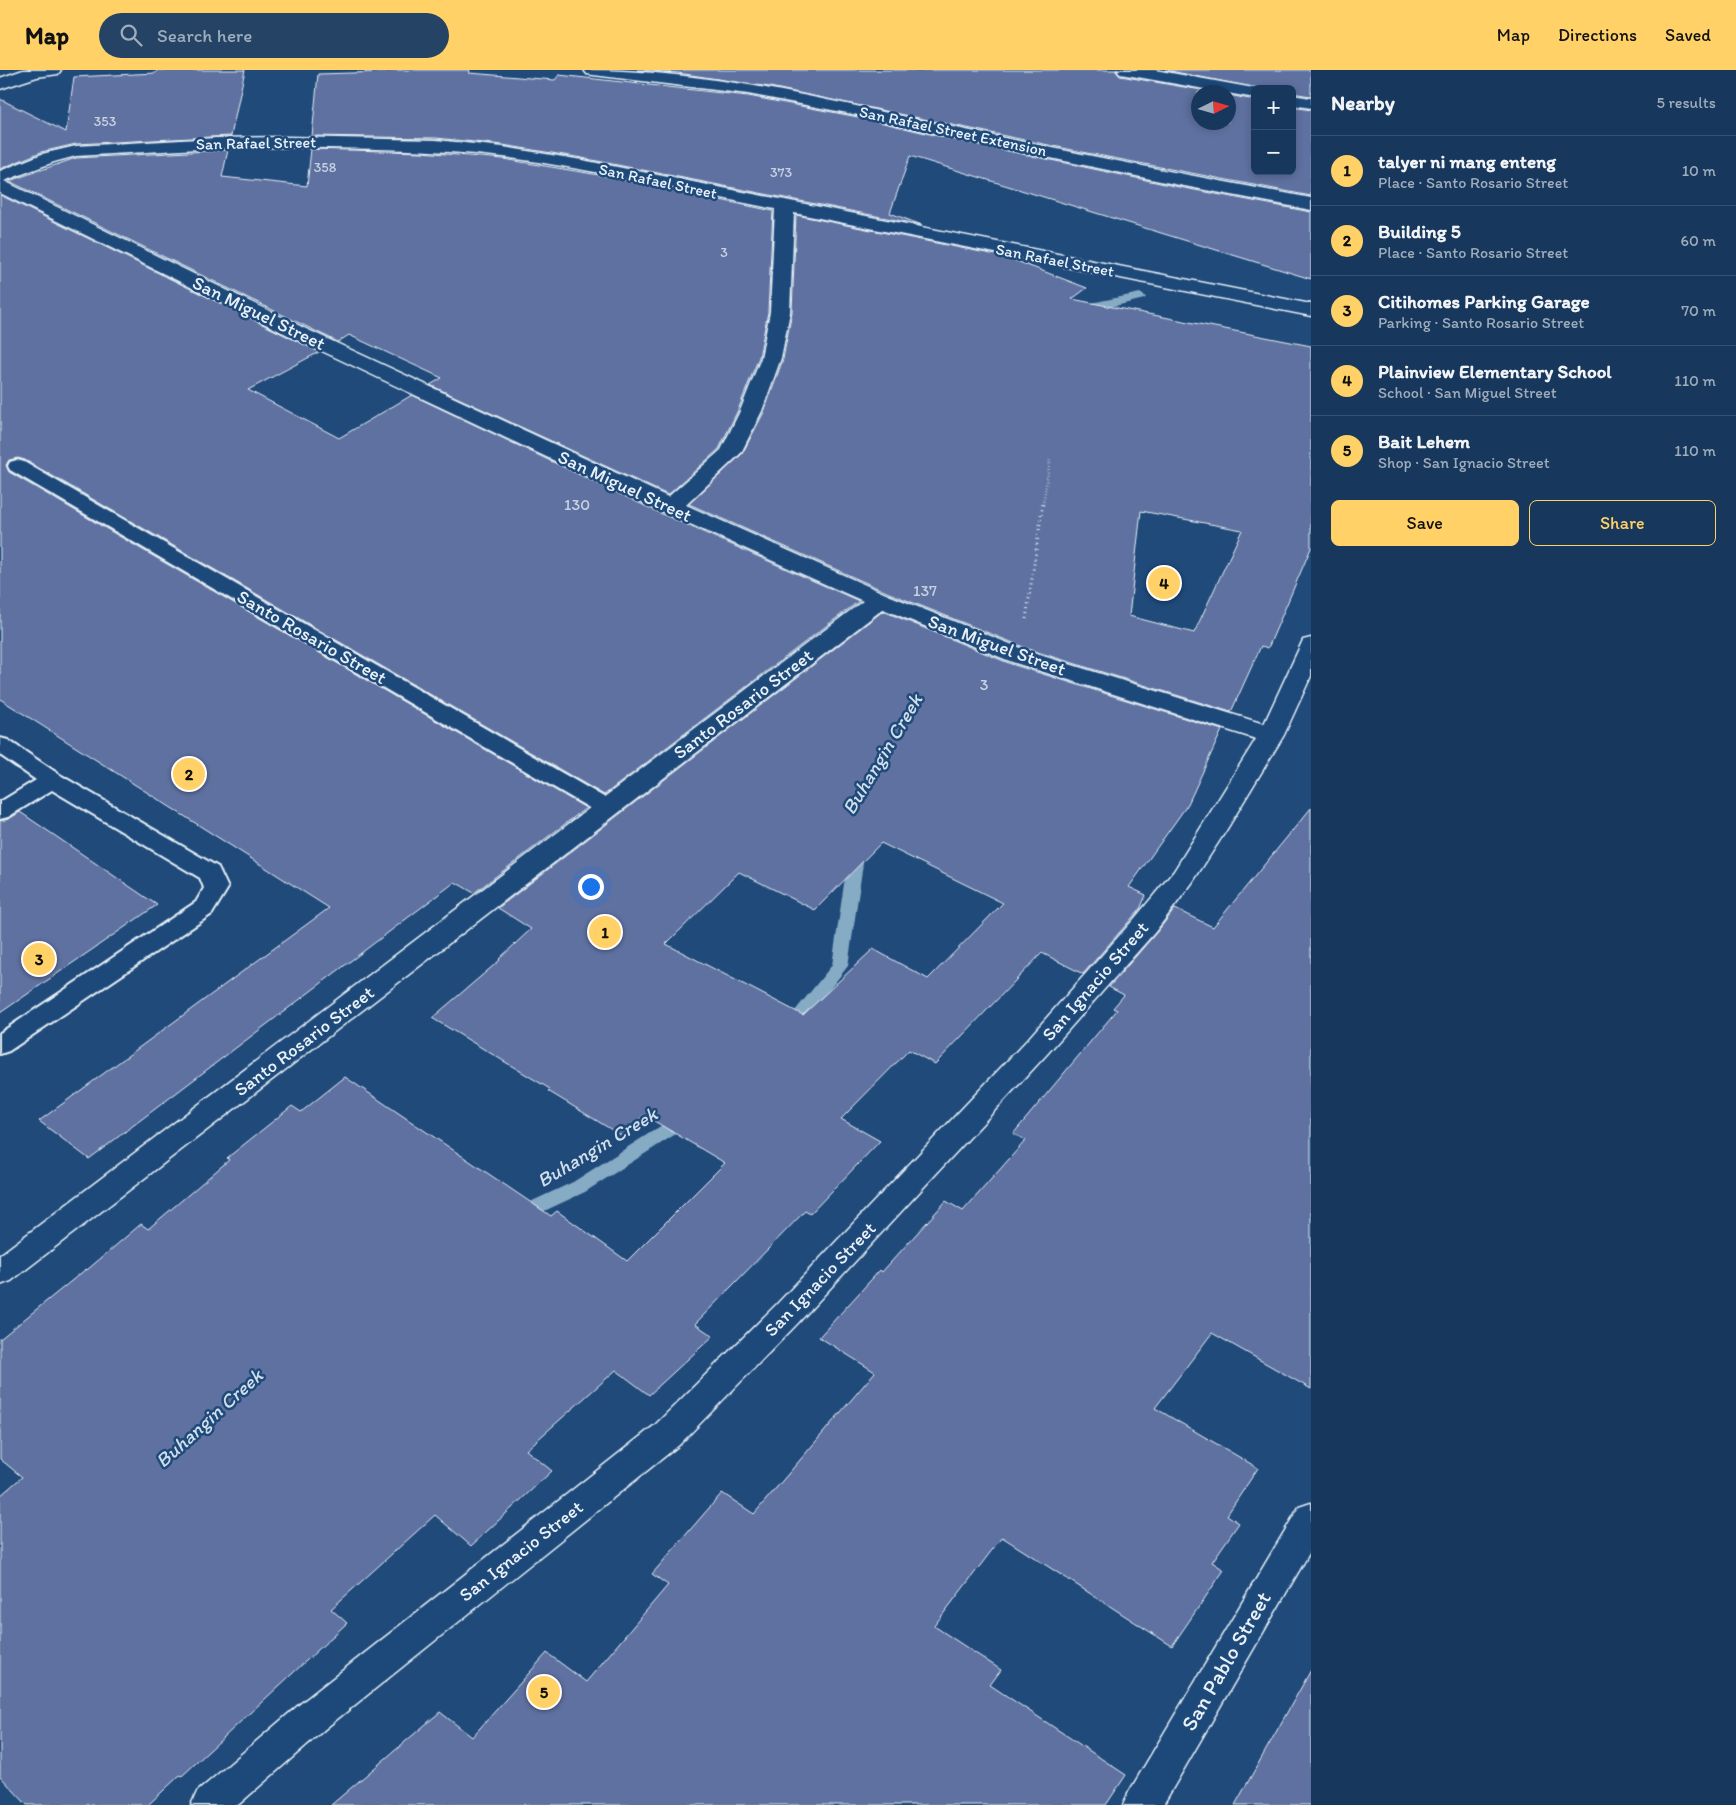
<!DOCTYPE html>
<html lang="en">
<head>
<meta charset="utf-8">
<style>
  body { margin:0; font-family:Itim,sans-serif; background:#244365; color:#f1f3f6 }
  .controls { position:absolute; right:15px; top:15px; display:grid; overflow:hidden; border-radius:8px; box-shadow:0 2px 8px #0003 }
  .controls button { width:45px; height:45px; display:grid; place-items:center; padding:0; border:0; border-bottom:1px solid #365272; background:#17385c; color:#f1f3f6; font:25px sans-serif }
  .compass { position:absolute; left:1191px; top:15px; width:45px; height:45px; border-radius:50%; background:#17385c; box-shadow:0 2px 8px #0003; rotate:85deg }
  .you { position:absolute; left:590px; top:816px; width:18px; height:18px; margin:-12px; border:4px solid #fff; border-radius:50%; background:#1a73e8; box-shadow:0 0 0 8px #1a73e833 }
  .badge { display:grid; place-items:center; width:32px; height:32px; border-radius:50%; background:#ffd166; color:#111; font-size:16px; font-weight:700 }
  .pin { position:absolute; translate:-50% -50%; border:2px solid #fff; box-shadow:0 1px 5px #0006 }
  .list { margin:0; padding:0; list-style:none }
  h2 { display:flex; justify-content:space-between; align-items:center; height:65px; margin:0; padding:0 20px; font-size:21px }
  h2 small { font-size:16px; font-weight:400; color:#9eacbb }
  .list li { display:grid; grid-template-columns:32px 1fr auto; gap:15px; align-items:center; box-sizing:border-box; height:70px; padding:0 20px; border-top:1px solid #365272 }
  .list b { display:block; font-size:19px; white-space:nowrap }
  .list p { margin:0; font-size:16px; white-space:nowrap; color:#9eacbb }
  .list em { font-size:16px; font-style:normal; color:#9eacbb }
  .actions { display:flex; gap:10px; padding:15px 20px }
  .actions a { flex:1; padding:11px 0; border:1px solid #ffd166; border-radius:8px; text-align:center; font-size:18px; color:#ffd166 }
  .actions .main { background:#ffd166; color:#111 }
  .icon { flex:none; width:28px; height:28px; fill:none; stroke:currentColor; stroke-width:2; stroke-linecap:round; stroke-linejoin:round }
  .map { position:relative; flex:none; width:1311px; height:1735px; overflow:hidden }
  header { display:flex; align-items:center; gap:30px; box-sizing:border-box; height:70px; padding:0 25px; background:#ffd166; color:#111 }
  header strong { font-size:24px }
  nav { display:flex; gap:28px; margin-inline-start:auto; font-size:18px }
  .search { width:350px; height:45px; background:#244365; display:flex; align-items:center; gap:12px; box-sizing:border-box; padding:0 18px; border-radius:28px; color:#9eacbb; font-size:19px }
  main { display:flex }
  aside { flex:1; background:#17385c }
  .map>svg:first-child { display:block }
  .lines { fill:none; stroke-linecap:round; stroke-linejoin:round }
  .stream { fill:#86abc4; fill-rule:evenodd }
  .building { fill:#5e71a0; stroke:#e8f1f8; fill-rule:evenodd }
  .lane-casing { stroke:#e8f1f8; stroke-width:4 }
  .street-casing { stroke:#e8f1f8; stroke-width:3 }
  .path-far1 { stroke:#e8f1f8; stroke-width:2.5; stroke-dasharray:0.5 2.5; stroke-linecap:butt }
  .path { stroke:#e8f1f8; stroke-width:3; stroke-dasharray:1 4; stroke-linecap:butt }
  .lane { fill:#1f4a7a; fill-rule:evenodd }
  .street { fill:#1f4a7a; fill-rule:evenodd }
  .labels { text-anchor:middle; dominant-baseline:central; stroke-width:5; stroke-linejoin:round; paint-order:stroke }
  .far-number-label { font-size:14px; fill:#c6d1e2 }
  .far-street-label { font-size:16px; fill:#e8f1f8; stroke:#1f4a7a }
  .number-label { font-size:16px; fill:#c6d1e2 }
  .street-label { font-size:19px; fill:#e8f1f8; stroke:#1f4a7a }
  .water-label { font-size:20px; font-style:italic; fill:#d0dfeb; stroke:#1f4a7a }
  .near-street-label { font-size:22px; fill:#e8f1f8; stroke:#1f4a7a }
</style>
</head>
<body>
<header>
<strong>Map</strong>
<div class="search"><svg class="icon" aria-label="search" viewBox="0 0 24 24"><circle cx="10" cy="10" r="6"/><path d="M15 15l6 6"/></svg>Search here</div>
<nav><a>Map</a><a>Directions</a><a>Saved</a></nav>
</header>
<main>
<div class="map">
<svg width="1311" height="1735" viewBox="0 0 1311 1735">
  <rect width="100%" height="100%" fill="#1f4a7a"/>
  <filter id="ink" filterUnits="userSpaceOnUse"><feTurbulence type="fractalNoise" baseFrequency=".02" numOctaves="2"/><feDisplacementMap in="SourceGraphic" scale="10" xChannelSelector="R" yChannelSelector="G"/><feConvolveMatrix kernelMatrix="1 2 1 2 8 2 1 2 1" color-interpolation-filters="sRGB"/></filter>
  <g filter="url(#ink)">
    <g class="lines">
      <g class="stream">
        <path d="M1140 223 1146 227 1144 229 1079 245 1073 241 1081 235Z"/>
        <path d="M857 775 863 776 865 780 848 896 794 965 788 967 782 965 780 961 782 957 832 895 849 780 851 776Z"/>
        <path d="M687 1041 693 1043 696 1048 693 1053 585 1122 525 1150 519 1152 513 1150 510 1145 513 1140 573 1112 681 1043Z"/>
      </g>
    </g>
    <g class="building">
      <path d="M157 0H245L231 66 76 74 41 82 0 99V29L66 62 74 7 156 3Z"/>
      <path d="M386 0H470L469 3 555 10 559 5 748 26 858 47 951 69 1179 117 1311 142V209L910 86 890 143 922 155 582 88 503 75 436 68 312 66 318 4 385 2Z"/>
      <path d="M637 0H1115L1120 6 1213 22H1198V52H1228V25L1255 30V101H1292V37L1311 40V126L1087 83 770 17 678 3Z"/>
      <path d="M1165 0H1311V26L1292 23V19H1261Z"/>
      <path d="M311 79 422 82 503 89 605 106 773 141 768 242 759 287 738 340 719 379 668 425 430 315 442 308 349 265 338 272 9 111 76 88 228 80 222 107 307 116Z"/>
      <path d="M0 125 319 282 248 320 339 368 412 325 662 444 859 531 604 725 25 390 18 388 9 390 6 395 9 402 586 738 474 823 455 812 89 1089 39 1051 329 838 0 629Z"/>
      <path d="M796 145 1006 187 1087 218 1072 229 1311 276V478L1268 578 1261 576 1231 642 1031 580 889 523 689 434 742 384 764 342 783 289 792 242ZM1141 441 1242 460 1194 563 1129 546Z"/>
      <path d="M883 541 1011 594 1222 660 1188 734 1129 817 1146 825 1140 839 1083 904 1042 883 935 994 909 980 841 1049 880 1071 810 1144 805 1141 695 1254 713 1266 649 1325 616 1300 526 1380 552 1401 471 1476 435 1445 331 1539 347 1553 182 1706 180 1705 148 1735H27L0 1706V1426L22 1407 0 1389V1269L86 1199 87 1200 141 1154 148 1159 229 1090 227 1088 292 1036 301 1042 345 1007 551 1146 557 1141 627 1191 725 1093 644 1045 622 1066 548 1021 550 1019 432 948 500 890 499 889 531 859 498 838ZM881 773 1003 833 928 909 873 879 803 945 666 874 739 802 815 840Z"/>
      <path d="M1311 738V1319L1212 1263 1155 1338 1258 1398 1227 1445 1239 1453 1212 1492 1224 1500 1172 1576 1002 1467 934 1556 1001 1600 990 1615 1126 1705 1106 1735H331L440 1642 472 1667 547 1583 586 1612 668 1515 652 1504 722 1423 754 1444 875 1302 819 1267 880 1200 882 1202 946 1131 963 1141 1026 1070 1013 1064 1117 940 1113 938 1124 925 1109 917 1156 863 1175 839 1213 857Z"/>
      <path d="M20 742 157 835 0 943V751L9 749Z"/>
      <path d="M1311 1600V1735H1235Z"/>
    </g>
    <g class="lines">
      <defs>
        <g id="lane">
          <path d="M17 390 24 392 614 733 617 738 614 743 606 745 598 743 10 400 8 396 10 392Z"/>
          <path d="M0 668 8 670 60 705 218 797 228 818 212 844 9 981 0 984V963L196 832 204 818 200 808 52 720 8 747 0 749V732L36 710 0 685Z"/>
        </g>
        <g id="street">
          <path d="M23 0H61L58 4 37 7 0 19V8Z"/>
          <path d="M584 0C711 0 830 31 952 57 1072 83 1191 106 1311 128V140L1179 115 951 67 858 45 748 24 593 5 587 4Z"/>
          <path d="M1117 0H1155L1259 19H1255V28L1126 5 1120 4Z"/>
          <path d="M1292 25 1311 28V38L1292 35Z"/>
          <path d="M286 67 436 70 503 77 582 90 1311 234V246L794 143 790 242 781 288 762 341 741 383 686 435 888 525 1030 582 1264 654 1303 570 1311 568V606L1284 665 1227 759 1192 813 1155 862 1047 984 798 1253 679 1375 326 1658 238 1735H191L197 1722 300 1634 655 1355 776 1235 1027 970 1135 848 1174 801 1256 669 1012 592 883 539 11 1211 0 1215V1185L863 531 663 442 290 266 0 123V101L42 84 76 76 216 68ZM286 77C358 79 431 78 503 87 594 99 685 121 775 139L770 242 761 288 740 341 721 380 668 427 304 258 4 111 54 92 76 86 216 78Z"/>
          <path d="M1311 1433V1480L1163 1735H1123L1129 1722 1299 1437Z"/>
        </g>
      </defs>
      <use href="#lane" class="lane-casing"/>
      <use href="#street" class="street-casing"/>
      <path class="path-far1" d="M1043 435 1050 389"/>
      <path class="path" d="M1026 549 1043 433"/>
      <use href="#lane" class="lane"/>
      <use href="#street" class="street"/>
    </g>
  </g>
  <g class="labels">
    <g class="far-number-label">
      <text x="105" y="51">353</text>
      <text x="325" y="97">358</text>
      <text x="781" y="102">373</text>
      <text x="724" y="182">3</text>
    </g>
    <g class="far-street-label">
      <text transform="translate(953 61) rotate(12)">San Rafael Street Extension</text>
      <text transform="translate(256 73) rotate(-1)">San Rafael Street</text>
      <text transform="translate(658 111) rotate(12)">San Rafael Street</text>
      <text transform="translate(1055 190) rotate(11)">San Rafael Street</text>
    </g>
    <g class="number-label">
      <text x="577" y="434">130</text>
      <text x="925" y="520">137</text>
      <text x="984" y="614">3</text>
    </g>
    <g class="street-label">
      <text transform="translate(259 243) rotate(26)">San Miguel Street</text>
      <text transform="translate(625 416) rotate(25)">San Miguel Street</text>
      <text transform="translate(312 567) rotate(30)">Santo Rosario Street</text>
      <text transform="translate(997 575) rotate(20)">San Miguel Street</text>
      <text transform="translate(743 634) rotate(-37)">Santo Rosario Street</text>
      <text transform="translate(1095 911) rotate(-49)">San Ignacio Street</text>
      <text transform="translate(304 971) rotate(-37)">Santo Rosario Street</text>
      <text transform="translate(820 1209) rotate(-46)">San Ignacio Street</text>
      <text transform="translate(521 1481) rotate(-38)">San Ignacio Street</text>
    </g>
    <g class="water-label">
      <text transform="translate(882 684) rotate(-59)">Buhangin Creek</text>
      <text transform="translate(597 1077) rotate(-31)">Buhangin Creek</text>
      <text transform="translate(209 1348) rotate(-42)">Buhangin Creek</text>
    </g>
    <g class="near-street-label">
      <text transform="translate(1226 1591) rotate(-60)">San Pablo Street</text>
    </g>
  </g>
</svg>
<div class="controls">
<button>+</button>
<button>−</button>
</div>
<svg class="compass" viewBox="-18 -18 36 36"><path d="M0-13l5 13h-10z" fill="#e53935"/><path d="M0 13l5-13h-10z" fill="#9eacbb"/></svg>
<div class="you"></div>
<div class="pin badge" style="left:605px;top:862px">1</div>
<div class="pin badge" style="left:189px;top:704px">2</div>
<div class="pin badge" style="left:39px;top:889px">3</div>
<div class="pin badge" style="left:1164px;top:513px">4</div>
<div class="pin badge" style="left:544px;top:1622px">5</div>
</div>
<aside>
<h2>Nearby<small>5 results</small></h2>
<ul class="list">
<li><span class="badge">1</span><div><b>talyer ni mang enteng</b><p>Place · Santo Rosario Street</p></div><em>10 m</em></li>
<li><span class="badge">2</span><div><b>Building 5</b><p>Place · Santo Rosario Street</p></div><em>60 m</em></li>
<li><span class="badge">3</span><div><b>Citihomes Parking Garage</b><p>Parking · Santo Rosario Street</p></div><em>70 m</em></li>
<li><span class="badge">4</span><div><b>Plainview Elementary School</b><p>School · San Miguel Street</p></div><em>110 m</em></li>
<li><span class="badge">5</span><div><b>Bait Lehem</b><p>Shop · San Ignacio Street</p></div><em>110 m</em></li>
</ul>
<div class="actions"><a class="main">Save</a><a>Share</a></div>
</aside>
</main>
</body>
</html>
